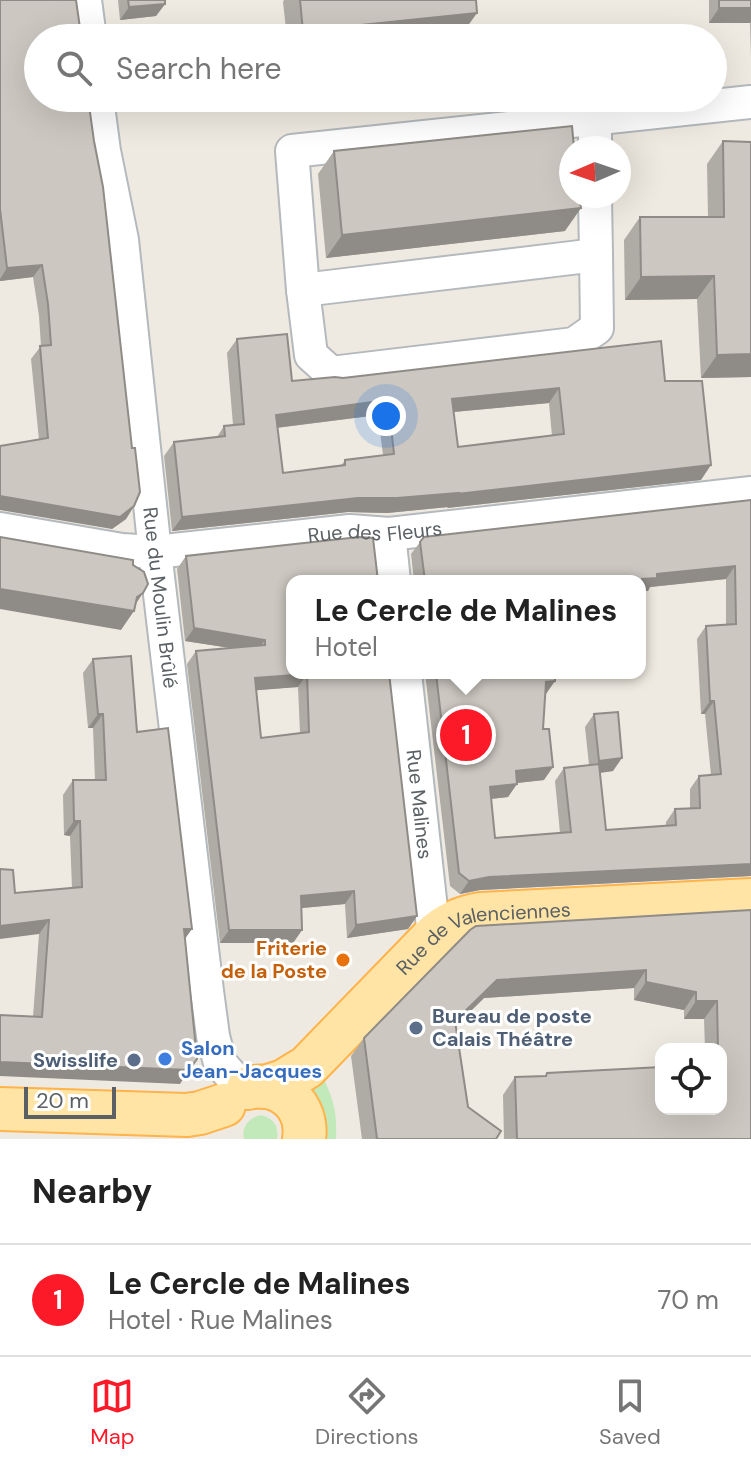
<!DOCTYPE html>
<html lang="en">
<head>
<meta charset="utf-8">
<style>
  body { margin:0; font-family:"DM Sans",sans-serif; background:#f6f6f6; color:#222 }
  .controls { position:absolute; right:24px; bottom:24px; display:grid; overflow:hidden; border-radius:16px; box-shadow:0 8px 32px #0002 }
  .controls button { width:72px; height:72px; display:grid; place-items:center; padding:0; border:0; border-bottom:2px solid #e0e0e0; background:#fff; color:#222; font:40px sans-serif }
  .compass { position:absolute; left:559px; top:136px; width:72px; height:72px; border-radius:50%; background:#fff; box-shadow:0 8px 32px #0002; rotate:268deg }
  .scale { position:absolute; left:24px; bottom:20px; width:92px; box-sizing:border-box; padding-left:8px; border:4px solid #5a6064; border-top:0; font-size:22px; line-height:28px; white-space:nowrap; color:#5a6064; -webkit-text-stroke:6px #fff; paint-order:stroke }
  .you { position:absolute; left:386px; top:416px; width:28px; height:28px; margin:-20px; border:6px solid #fff; border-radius:50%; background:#1a73e8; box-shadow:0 0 0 12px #1a73e833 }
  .badge { display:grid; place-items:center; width:52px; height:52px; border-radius:50%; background:#fc1a28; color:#fff; font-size:26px; font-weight:700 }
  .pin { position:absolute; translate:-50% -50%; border:4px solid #fff; box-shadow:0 2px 8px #0006 }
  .popup { position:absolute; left:286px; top:575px; width:360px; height:104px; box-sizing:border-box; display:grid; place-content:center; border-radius:16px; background:#fff; filter:drop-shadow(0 2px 6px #0005); font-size:26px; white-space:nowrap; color:#767676 }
  .popup b { font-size:30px; color:#222 }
  .popup::after { content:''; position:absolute; left:50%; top:100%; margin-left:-16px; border:16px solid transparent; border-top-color:#fff }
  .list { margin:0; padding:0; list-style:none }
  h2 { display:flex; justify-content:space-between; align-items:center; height:104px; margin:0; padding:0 32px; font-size:34px }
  h2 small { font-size:26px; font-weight:400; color:#767676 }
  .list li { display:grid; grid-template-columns:52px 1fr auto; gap:24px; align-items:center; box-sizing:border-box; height:112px; padding:0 32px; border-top:2px solid #e0e0e0 }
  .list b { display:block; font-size:30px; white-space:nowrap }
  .list p { margin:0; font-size:26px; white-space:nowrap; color:#767676 }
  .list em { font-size:26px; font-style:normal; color:#767676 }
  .icon { flex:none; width:44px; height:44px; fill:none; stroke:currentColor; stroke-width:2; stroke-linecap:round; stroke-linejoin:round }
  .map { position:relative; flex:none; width:751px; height:1139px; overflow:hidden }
  .search { position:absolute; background:#fff; box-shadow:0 8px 32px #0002; left:24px; right:24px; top:24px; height:88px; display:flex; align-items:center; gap:20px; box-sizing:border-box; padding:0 28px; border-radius:44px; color:#767676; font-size:30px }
  .sheet { height:216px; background:#fff }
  nav { display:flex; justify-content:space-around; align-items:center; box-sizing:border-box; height:112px; border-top:2px solid #e0e0e0; background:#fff; font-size:22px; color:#767676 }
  nav a { display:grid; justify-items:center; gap:4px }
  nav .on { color:#fc1a28 }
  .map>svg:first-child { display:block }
  .green { fill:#c1e9ba }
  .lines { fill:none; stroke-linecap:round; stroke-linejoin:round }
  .minor-casing { stroke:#b4b9bd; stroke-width:36 }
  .major-casing { stroke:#ffb34a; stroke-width:46 }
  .minor { stroke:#fff; stroke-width:32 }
  .major { stroke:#ffe4a6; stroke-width:42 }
  .wall { fill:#afaba5; fill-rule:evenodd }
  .shaded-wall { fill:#8f8b86 }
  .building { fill:#ccc7c0; stroke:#8f8b86; stroke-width:2; fill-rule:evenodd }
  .food-dot { fill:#e8710a; stroke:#fff; stroke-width:3 }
  .service-dot { fill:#5c6f8a; stroke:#fff; stroke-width:3 }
  .shop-dot { fill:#3f7fe0; stroke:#fff; stroke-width:3 }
  .labels { text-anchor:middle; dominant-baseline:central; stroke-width:6; stroke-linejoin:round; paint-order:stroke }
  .street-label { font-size:20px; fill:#5a6064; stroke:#fff }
  .food-label { font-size:20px; font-weight:bold; fill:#c56008; stroke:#fff; text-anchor:end }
  .service-label { font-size:20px; font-weight:bold; fill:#4e5e75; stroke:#fff; text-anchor:start }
  .shop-label { font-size:20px; font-weight:bold; fill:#366cbe; stroke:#fff; text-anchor:start }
</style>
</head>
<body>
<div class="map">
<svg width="751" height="1139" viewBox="0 0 751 1139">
  <rect width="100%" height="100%" fill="#efeae1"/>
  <g class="green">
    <path d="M321 1074C334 1098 337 1113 336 1139H320L301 1087Z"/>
    <path d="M261 1115C273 1118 279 1126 277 1139H244C241 1126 249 1118 261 1115Z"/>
  </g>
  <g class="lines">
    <defs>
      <g id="minor">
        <path d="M85 0 90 38"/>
        <path id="s1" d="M97 98 104 151 122 240 155 552 207 991 213 1036 220 1063 244 1090"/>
        <path d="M595 119V148"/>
        <path d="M595 196 596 255 303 290 292 151 751 102"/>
        <path d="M303 290 311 355 331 373 574 344 597 328 596 255"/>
        <path id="s2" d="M0 529 122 550 155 552 350 531 389 534 751 493"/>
        <path d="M389 534 394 581"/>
        <path id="s3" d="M405 673 434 936"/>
      </g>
      <g id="major">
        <path id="s4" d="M265 1087 284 1081 307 1067 434 936C448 923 462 917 481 914L751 900"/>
        <path d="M248 1088C281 1080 309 1106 304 1139"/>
        <path d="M0 1109 187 1115 200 1113 224 1105"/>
      </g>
    </defs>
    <use href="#minor" class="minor-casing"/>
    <use href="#major" class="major-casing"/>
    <use href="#minor" class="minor"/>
    <use href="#major" class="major"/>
  </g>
  <g class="wall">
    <path d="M0 0 38 38 134 506 126 519 112 529 39 440 31 359 41 346 39 316 33 277 0 281Z"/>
    <path d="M118 0H165V4L156 16 120 20Z"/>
    <path d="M284 0H476L462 34 425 38H287L283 2Z"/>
    <path d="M709 0H751V58L750 23H709Z"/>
    <path d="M723 141 751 377 701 378 697 299 625 300 624 240 640 217H708L707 164Z"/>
    <path d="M334 151 565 231 326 258 318 174Z"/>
    <path d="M237 339 292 381 343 378 665 381 701 480 447 508 448 507 387 513 348 512 172 531 164 456 174 442 217 437 224 426 233 425 227 353ZM549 403 552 436 458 447 454 412ZM378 415 383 455 345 460 341 466 283 473 277 428Z"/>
    <path d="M751 500 750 876 480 890 460 894 450 886 425 673H555L545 694 543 729 544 780 517 783 508 797 491 799 495 838 560 833 555 781 564 768 589 765 585 727 594 714 613 771 600 773 606 830 666 826V822L675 809 690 808V789L699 776 711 775 705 714H701L697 639 706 626 726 625V579L650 587 648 591H642L640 594V581H414L411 554 424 537Z"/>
    <path d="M186 556 389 673 417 916 408 929 347 938 345 904 301 908 302 930 293 943H220L187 664 196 651 231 648 185 641 177 569ZM298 687 300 733 261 738 256 690Z"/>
    <path d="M93 659 137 732 185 939 180 1084 33 1017 39 934 15 893 72 888 70 836 64 835 63 795 73 780H95L93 728H88L83 673Z"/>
    <path d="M751 910V1139H504L503 1095 515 1077 545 1076 547 1073 661 1109H721V1049H705L704 1019H684V1010L634 1000V988L484 998 456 1026 468 1107 496 1139H362L351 1056 364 1038 470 930Z"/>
  </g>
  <g class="shaded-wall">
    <path d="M165 4 156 16 120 20 129 7Z"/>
    <path d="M719 8H751V22L750 23H709Z"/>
    <path d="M477 13 462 34 425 38H298L303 31Z"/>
    <path d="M581 208 565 231 326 258 342 235Z"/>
    <path d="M42 265 33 277 0 281V279L7 268Z"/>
    <path d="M714 276 697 299 625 300 641 277Z"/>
    <path d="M751 354V377L701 378 717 355Z"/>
    <path d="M559 388 549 403 442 413 452 399Z"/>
    <path d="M388 400 378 415 266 429 276 415Z"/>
    <path d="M711 465 701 480 447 508 448 507 387 513 348 512 172 531 182 517 358 498Z"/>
    <path d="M0 496 134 506 126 519 112 529 0 510Z"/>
    <path d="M735 566 726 579 650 587 648 591H642L640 594V583L642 579 657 574Z"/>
    <path d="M0 589 137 597 143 593 131 611H134L121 630 0 609Z"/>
    <path d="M194 628 265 640 256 652 185 641Z"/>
    <path d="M307 674 298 687 246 691 255 678Z"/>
    <path d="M555 681 546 694 537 695 546 682Z"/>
    <path d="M710 701H714L705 714H701Z"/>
    <path d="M98 714H103L93 728H88Z"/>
    <path d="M622 758 613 771 590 774 599 761Z"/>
    <path d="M553 767 544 780 507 784 516 771Z"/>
    <path d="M517 784 508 797 481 800 490 787Z"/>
    <path d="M74 821H80L70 836 64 835Z"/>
    <path d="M751 864V876L480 890 460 894 469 881 489 877Z"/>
    <path d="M354 891 345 904 292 909 301 896Z"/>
    <path d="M417 916 408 929 347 938 356 925Z"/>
    <path d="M49 920 39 934 0 939V926Z"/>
    <path d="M184 929H192L182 943Z"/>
    <path d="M229 930H302L293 943H220Z"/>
    <path d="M646 970 634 988 484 998 442 1039 455 1021 497 980Z"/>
    <path d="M646 982 696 992 684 1010 634 1000Z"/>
    <path d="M696 1001H717L704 1019H684Z"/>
    <path d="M0 1062 189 1070 180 1084 0 1076Z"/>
  </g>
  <g class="building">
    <path d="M0 0H76L80 28 85 38H38V98H88L94 141 103 187 132 448H135L140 492 134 506 120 517 0 496V446L48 438 40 346 51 345 48 304 42 265 7 268 0 209Z"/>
    <path d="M128 0H165V4L129 7Z"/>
    <path d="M300 0H476L477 13 303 31Z"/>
    <rect x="719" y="0" width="32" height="8"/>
    <path d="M572 126 574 148H571V196H579L581 208 342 235 334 151Z"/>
    <path d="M723 141 751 142V354L717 355 714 276 641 277 640 217H724Z"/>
    <path d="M287 334 292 381 335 377 343 378 661 341 665 381H702L711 465 457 494 458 493 397 498H358L182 517 174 442 225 436 224 426 244 424 237 339ZM559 388 564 434 458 447 452 399ZM388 400 394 454 345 460V465L283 473 276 415Z"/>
    <path d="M751 500V864L489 877 469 881 459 873 436 673H555V681L546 682 543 729H549L553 767 516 771 517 784 490 787 495 838 571 832 564 768 599 764 606 830 676 825 675 809 700 808 699 776 721 774 714 701H710L706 626 736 624 735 566 657 574V578L642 579 643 590H640V581H425L420 542 424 537Z"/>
    <path d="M0 537 133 560V565L144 572 148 584 143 593 137 597 134 611 0 589Z"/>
    <path d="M359 537 373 538 378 581H292V673H389L417 916 356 925 354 891 301 896 302 930H229L196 651 265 645V640L194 628 186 556ZM307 674 309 732 261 738 255 678Z"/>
    <path d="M131 656 137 732 168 728 192 929H184L197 1059 189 1070 0 1062V1015L42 1017 49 920 0 926V869L13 870 15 893 82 887 80 821H74L73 780H106L103 714H98L93 659Z"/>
    <path d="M618 712 622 758 599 761 594 714Z"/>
    <path d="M751 910V1139H517L515 1077 546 1076 547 1073 661 1067V1109H721V1049H718L717 1001H696V992L646 982V970L497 980 455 1021 468 1107 501 1131 496 1139H377L364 1038 470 930 476 926Z"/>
  </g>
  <circle class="food-dot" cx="343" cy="960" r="8"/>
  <g class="service-dot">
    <circle cx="416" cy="1028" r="8"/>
    <circle cx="134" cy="1060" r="8"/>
  </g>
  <circle class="shop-dot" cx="165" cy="1059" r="8"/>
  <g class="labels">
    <g class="street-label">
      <text stroke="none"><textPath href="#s2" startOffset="378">Rue des Fleurs</textPath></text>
      <text stroke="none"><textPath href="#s1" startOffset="504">Rue du Moulin Brûlé</textPath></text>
      <text stroke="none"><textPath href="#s3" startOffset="132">Rue Malines</textPath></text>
      <text stroke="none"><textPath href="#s4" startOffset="276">Rue de Valenciennes</textPath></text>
    </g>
    <g class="food-label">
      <text x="327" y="948">Friterie<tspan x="327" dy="23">de la Poste</tspan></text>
    </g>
    <g class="service-label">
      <text x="432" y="1016">Bureau de poste<tspan x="432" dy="23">Calais Théâtre</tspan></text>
      <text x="118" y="1060" text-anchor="end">Swisslife</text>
    </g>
    <g class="shop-label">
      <text x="181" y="1048">Salon<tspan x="181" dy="23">Jean-Jacques</tspan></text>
    </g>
  </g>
</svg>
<div class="controls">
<button><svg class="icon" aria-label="locate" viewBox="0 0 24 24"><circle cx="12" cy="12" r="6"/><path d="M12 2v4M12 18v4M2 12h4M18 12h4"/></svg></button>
</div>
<svg class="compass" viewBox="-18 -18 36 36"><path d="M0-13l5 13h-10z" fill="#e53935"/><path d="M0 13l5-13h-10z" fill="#767676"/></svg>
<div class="scale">20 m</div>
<div class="you"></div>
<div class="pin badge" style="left:466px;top:735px">1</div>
<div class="popup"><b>Le Cercle de Malines</b>Hotel</div>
<div class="search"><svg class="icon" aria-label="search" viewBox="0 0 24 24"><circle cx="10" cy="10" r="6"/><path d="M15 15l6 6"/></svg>Search here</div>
</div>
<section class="sheet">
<h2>Nearby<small></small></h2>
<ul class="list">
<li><span class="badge">1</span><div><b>Le Cercle de Malines</b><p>Hotel · Rue Malines</p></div><em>70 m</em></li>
</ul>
</section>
<nav>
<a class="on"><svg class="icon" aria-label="map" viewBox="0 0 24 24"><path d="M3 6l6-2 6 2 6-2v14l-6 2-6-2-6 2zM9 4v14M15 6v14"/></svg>Map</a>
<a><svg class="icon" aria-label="directions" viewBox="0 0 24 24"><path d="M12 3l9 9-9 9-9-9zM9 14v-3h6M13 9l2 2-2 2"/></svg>Directions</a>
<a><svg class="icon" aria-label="saved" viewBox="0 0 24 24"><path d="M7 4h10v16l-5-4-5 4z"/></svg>Saved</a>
</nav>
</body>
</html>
